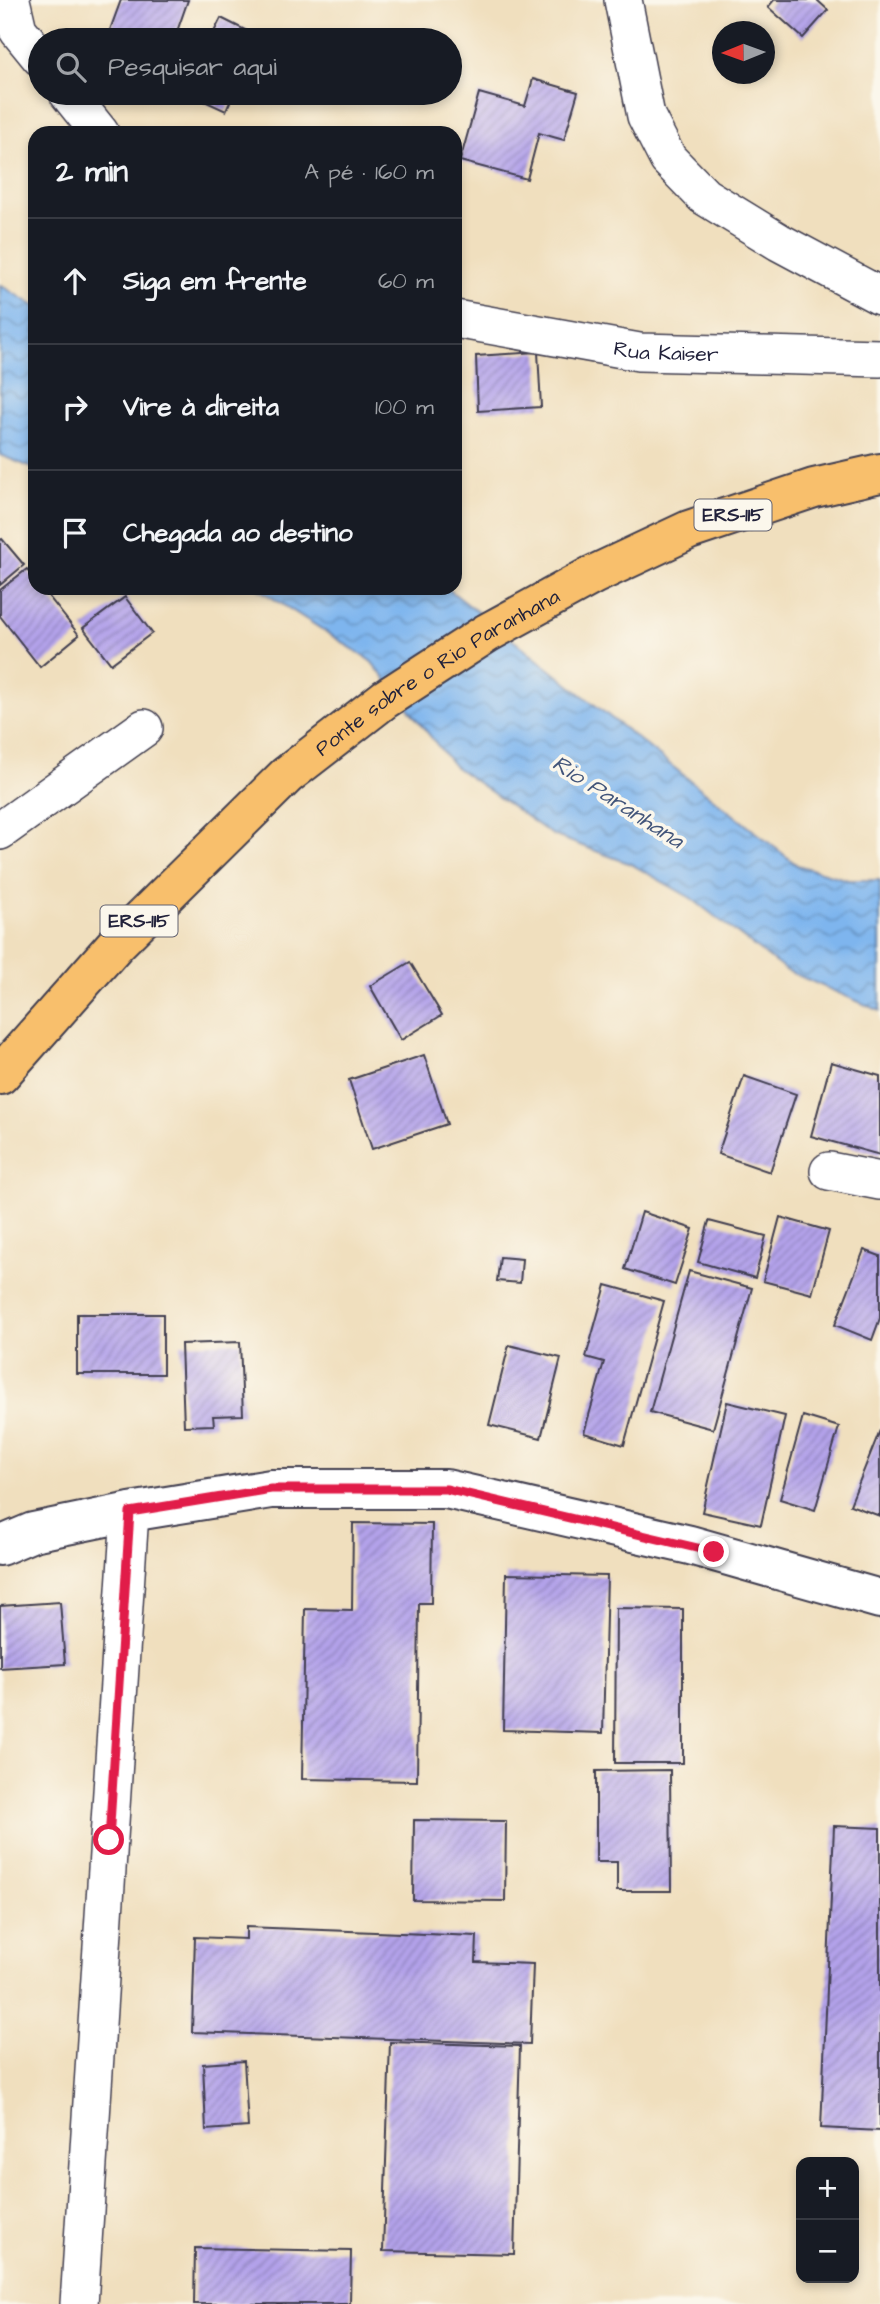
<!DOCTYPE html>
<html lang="pt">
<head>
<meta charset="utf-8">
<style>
  body { margin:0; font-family:"Architects Daughter",sans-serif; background:#242831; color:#f1f3f6 }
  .controls { position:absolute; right:21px; bottom:21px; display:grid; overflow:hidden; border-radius:14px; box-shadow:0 4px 10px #0003 }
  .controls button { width:63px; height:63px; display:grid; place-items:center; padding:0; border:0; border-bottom:2px solid #363941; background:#171b24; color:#f1f3f6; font:35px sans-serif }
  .compass { position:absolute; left:712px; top:21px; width:63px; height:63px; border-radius:50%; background:#171b24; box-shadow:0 4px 10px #0003; rotate:269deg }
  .stop { position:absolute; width:21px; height:21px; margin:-16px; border:5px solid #e11d48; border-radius:50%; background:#fff }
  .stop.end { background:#e11d48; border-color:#fff; box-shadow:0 2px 7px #0008 }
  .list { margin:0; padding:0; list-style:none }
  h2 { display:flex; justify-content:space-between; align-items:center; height:91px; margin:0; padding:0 28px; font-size:30px }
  h2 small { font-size:23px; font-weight:400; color:#9ea1a6 }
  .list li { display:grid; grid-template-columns:46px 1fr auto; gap:21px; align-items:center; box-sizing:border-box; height:126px; padding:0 28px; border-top:2px solid #363941 }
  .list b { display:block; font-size:26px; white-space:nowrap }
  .list em { font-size:23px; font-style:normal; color:#9ea1a6 }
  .icon { flex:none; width:38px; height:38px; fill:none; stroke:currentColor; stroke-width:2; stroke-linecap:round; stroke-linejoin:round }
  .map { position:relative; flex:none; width:880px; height:2304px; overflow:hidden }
  .search { position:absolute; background:#171b24; box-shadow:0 4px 10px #0003; left:28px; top:28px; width:434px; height:77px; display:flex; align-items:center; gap:18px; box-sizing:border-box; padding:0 24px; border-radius:38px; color:#9ea1a6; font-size:26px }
  .panel { position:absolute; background:#171b24; box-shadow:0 4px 10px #0003; left:28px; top:126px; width:434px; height:469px; border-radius:21px }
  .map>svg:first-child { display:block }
  .water { fill:url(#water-waves); stroke:#506c94; stroke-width:2 }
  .building { fill:url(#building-hatch) }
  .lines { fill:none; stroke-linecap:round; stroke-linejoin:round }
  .minor-casing { stroke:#413e4f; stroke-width:40 }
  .tertiary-casing { stroke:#413e4f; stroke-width:42 }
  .primary-casing { stroke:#413e4f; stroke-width:42 }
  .minor { stroke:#fff; stroke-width:37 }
  .tertiary { stroke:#fff; stroke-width:38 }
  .primary { stroke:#f8bf6c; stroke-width:38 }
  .route { stroke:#e11d48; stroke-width:9 }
  .labels { text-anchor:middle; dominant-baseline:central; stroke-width:7; stroke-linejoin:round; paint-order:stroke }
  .shield { fill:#fbf7ec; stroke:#636270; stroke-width:2 }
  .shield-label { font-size:19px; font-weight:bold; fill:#22223b }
  .street-label { font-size:21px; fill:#22223b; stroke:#fbf7ec }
  .water-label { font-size:23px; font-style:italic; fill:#42557a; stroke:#fbf7ec }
</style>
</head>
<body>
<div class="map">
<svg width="880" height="2304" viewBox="0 0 880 2304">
  <defs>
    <pattern id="water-waves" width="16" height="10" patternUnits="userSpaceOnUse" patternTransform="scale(1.75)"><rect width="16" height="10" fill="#7eb5ee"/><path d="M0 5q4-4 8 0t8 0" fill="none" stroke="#6793c2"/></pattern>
    <pattern id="building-hatch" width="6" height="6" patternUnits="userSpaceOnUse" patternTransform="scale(1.75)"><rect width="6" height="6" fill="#b3a2ea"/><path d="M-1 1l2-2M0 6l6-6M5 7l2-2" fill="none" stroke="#9184bf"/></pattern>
  </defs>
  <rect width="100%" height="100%" fill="#fbf7ec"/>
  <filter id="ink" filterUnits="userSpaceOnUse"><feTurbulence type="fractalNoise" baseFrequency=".0143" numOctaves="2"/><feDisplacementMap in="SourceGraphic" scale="14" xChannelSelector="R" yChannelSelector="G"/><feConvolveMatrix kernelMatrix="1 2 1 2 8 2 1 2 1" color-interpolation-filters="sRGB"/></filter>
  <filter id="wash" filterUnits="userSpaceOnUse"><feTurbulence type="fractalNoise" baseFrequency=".00686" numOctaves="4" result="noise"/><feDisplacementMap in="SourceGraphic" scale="28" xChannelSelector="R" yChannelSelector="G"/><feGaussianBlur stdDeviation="1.57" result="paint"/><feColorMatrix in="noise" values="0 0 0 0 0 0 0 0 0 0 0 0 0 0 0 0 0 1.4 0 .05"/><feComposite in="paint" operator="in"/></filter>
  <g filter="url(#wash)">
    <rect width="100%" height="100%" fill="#f0dfbe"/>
    <g class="water">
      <path d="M0 285 35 306V469L0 455Z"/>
      <path d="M257 588H447L797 865 848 880H880V1011L785 970 691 898 631 864 553 835 454 766 370 660Z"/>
    </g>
    <g id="blocks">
      <g class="building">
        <path d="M121 0H188L174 40H137L110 30Z"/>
        <path d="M774 0H817L828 10 803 38 768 7Z"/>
        <path d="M221 18 261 38 260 40H210Z"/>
        <path d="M533 79 578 92 564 140 539 133 527 179 460 161 479 93 525 106Z"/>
        <path d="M187 93H234L226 111Z"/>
        <path d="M538 352 541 407 478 411 476 356Z"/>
        <path d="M2 539 24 565 0 585V540Z"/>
        <path d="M27 569 35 580V588H42L79 635 40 667 0 616V590Z"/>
        <path d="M125 597 152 633 111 664 83 628Z"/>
        <path d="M410 962 442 1015 401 1040 370 986Z"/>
        <path d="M424 1055 447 1124 372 1149 349 1080Z"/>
        <path d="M831 1062 880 1076V1155L811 1136Z"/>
        <path d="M744 1076 796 1094 770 1172 718 1154Z"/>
        <path d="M642 1212 693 1229 675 1285 625 1269Z"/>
        <path d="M780 1217 829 1231 812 1294 763 1281Z"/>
        <path d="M709 1221 766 1236 755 1278 698 1262Z"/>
        <path d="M864 1250 880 1256V1318L872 1340 835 1325Z"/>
        <path d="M500 1257 522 1259 520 1283 497 1281Z"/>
        <path d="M689 1271 752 1288 713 1429 650 1412Z"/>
        <path d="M606 1285 664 1301 624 1445 584 1433 604 1362 586 1357Z"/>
        <rect x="77" y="1314" width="86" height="60"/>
        <path d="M240 1342 243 1415 213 1416 214 1425 184 1426 181 1344Z"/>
        <path d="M509 1345 561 1358 541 1438 489 1425Z"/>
        <path d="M727 1402 785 1416 761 1525 702 1512Z"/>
        <path d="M803 1416 839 1427 815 1510 780 1499Z"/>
        <path d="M880 1430V1516L850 1505Z"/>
        <path d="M353 1523 432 1524 431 1603H419L417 1781 302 1779 305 1609 352 1610Z"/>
        <path d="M506 1574 607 1576 603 1733 503 1730Z"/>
        <path d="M60 1602 65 1664 0 1668V1606Z"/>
        <path d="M616 1608 683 1609V1763H615Z"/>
        <path d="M670 1770 671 1891H617V1862H596V1771Z"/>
        <path d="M414 1820 506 1821 505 1901 413 1900Z"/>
        <path d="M834 1826 880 1828V2131L821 2128Z"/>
        <path d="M246 1927 477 1936 476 1962 533 1964 530 2044 192 2032 195 1937 246 1939Z"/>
        <path d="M390 2042 520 2046 514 2254 383 2251Z"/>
        <path d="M244 2061 248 2127 206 2130 203 2064Z"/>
        <path d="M195 2248 351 2251 350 2304H194Z"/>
      </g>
    </g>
  </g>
  <g filter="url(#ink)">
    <use href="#blocks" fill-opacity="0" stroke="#413e4f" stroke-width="2"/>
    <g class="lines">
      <defs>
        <g id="minor">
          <path d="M11 0 18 30 40 57"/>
          <path d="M623 0 646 116 668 159 704 196 779 242 880 296"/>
          <path d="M68 93 100 133"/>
          <path id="s1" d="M455 319 639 352 880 358"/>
          <path d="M0 831 144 728"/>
          <path d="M829 1171 880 1181"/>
          <path d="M79 2304 130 1512"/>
        </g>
        <path id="tertiary" d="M0 1546 33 1532 130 1512 271 1489H446L690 1545 880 1599"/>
        <g id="primary">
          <path id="s2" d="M0 1075 116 944 287 775 385 699 487 633 593 575 689 530 814 488 880 473"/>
        </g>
      </defs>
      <use href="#minor" class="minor-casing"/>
      <use href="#tertiary" class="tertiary-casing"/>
      <use href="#primary" class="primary-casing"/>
      <use href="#minor" class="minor"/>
      <use href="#tertiary" class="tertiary"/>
      <use href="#primary" class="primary"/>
    </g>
  </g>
  <g class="lines" filter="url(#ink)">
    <path class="route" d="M109 1840 130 1512 271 1489H446L714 1552"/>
  </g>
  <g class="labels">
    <g class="shield">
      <rect x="694.5" y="499.5" width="77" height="31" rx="5"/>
      <rect x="100.5" y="905.5" width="77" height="31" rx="5"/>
    </g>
    <g class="shield-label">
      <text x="733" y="515">ERS-115</text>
      <text x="139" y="921">ERS-115</text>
    </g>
    <g class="street-label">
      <text stroke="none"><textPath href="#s1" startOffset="214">Rua Kaiser</textPath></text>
      <text stroke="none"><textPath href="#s2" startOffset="598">Ponte sobre o Rio Paranhana</textPath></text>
    </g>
    <g class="water-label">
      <text transform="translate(618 802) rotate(33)">Rio Paranhana</text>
    </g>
  </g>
</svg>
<div class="controls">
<button>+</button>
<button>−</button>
</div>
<svg class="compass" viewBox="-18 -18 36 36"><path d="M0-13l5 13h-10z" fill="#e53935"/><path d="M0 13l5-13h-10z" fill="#9ea1a6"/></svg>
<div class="stop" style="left:109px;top:1840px"></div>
<div class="stop end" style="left:714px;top:1552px"></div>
<div class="search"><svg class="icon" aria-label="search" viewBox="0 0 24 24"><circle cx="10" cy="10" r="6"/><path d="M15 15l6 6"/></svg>Pesquisar aqui</div>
<section class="panel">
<h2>2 min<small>A pé · 160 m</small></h2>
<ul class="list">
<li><svg class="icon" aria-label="ahead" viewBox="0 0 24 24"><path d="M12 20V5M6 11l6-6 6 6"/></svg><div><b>Siga em frente</b></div><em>60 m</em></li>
<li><svg class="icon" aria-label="right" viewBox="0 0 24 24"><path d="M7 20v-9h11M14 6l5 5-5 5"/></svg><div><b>Vire à direita</b></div><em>100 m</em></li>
<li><svg class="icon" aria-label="arrive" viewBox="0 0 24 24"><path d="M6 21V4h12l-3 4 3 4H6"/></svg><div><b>Chegada ao destino</b></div></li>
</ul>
</section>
</div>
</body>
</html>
